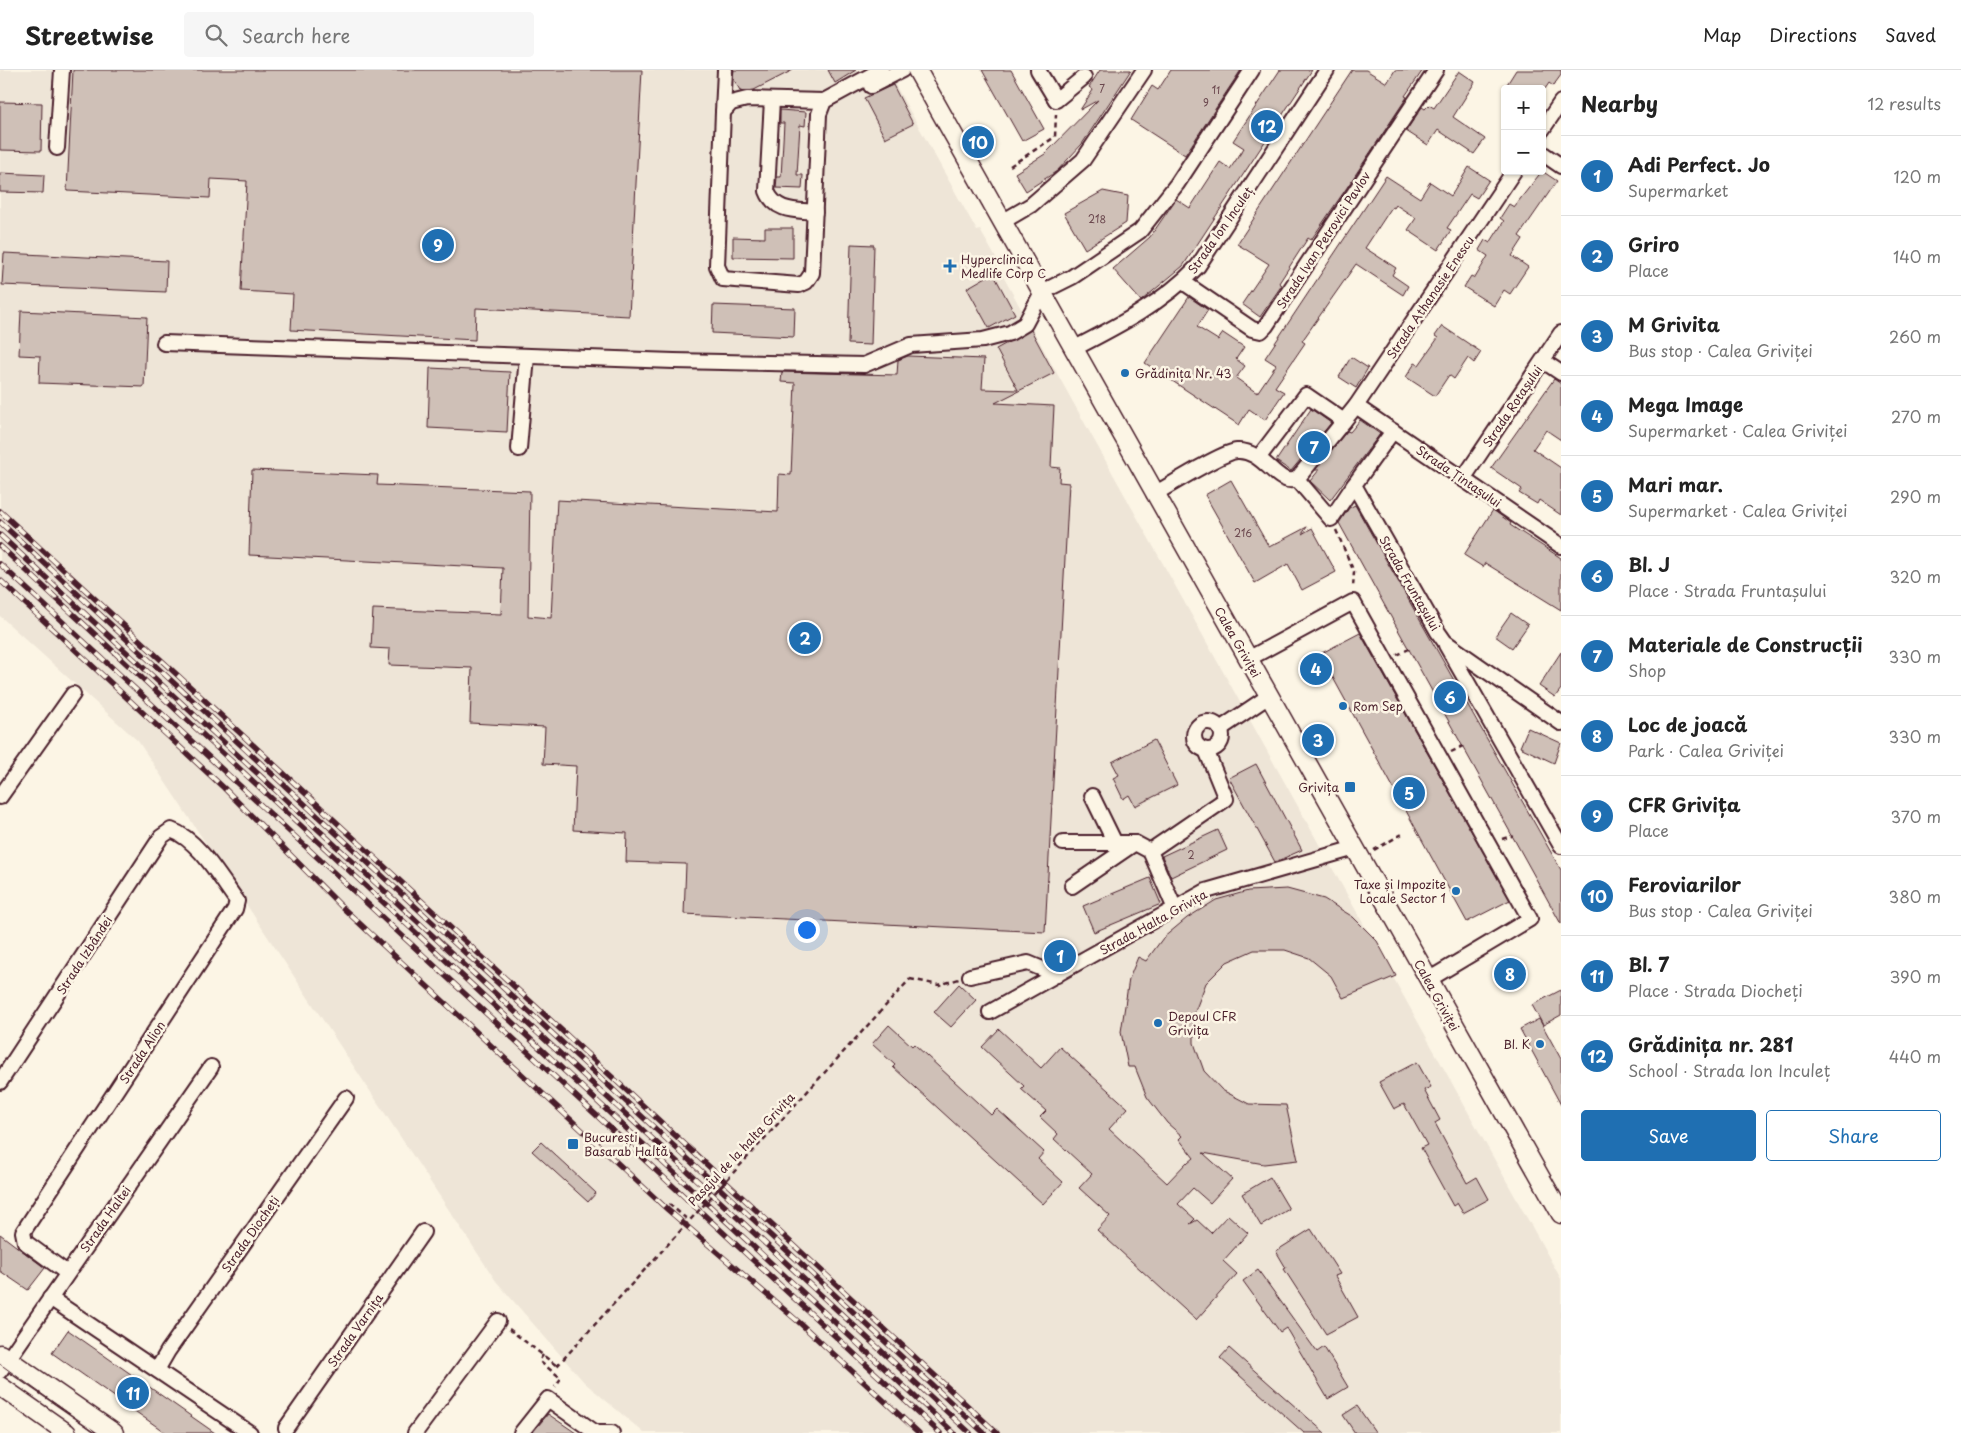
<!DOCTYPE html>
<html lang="en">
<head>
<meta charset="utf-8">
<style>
  body { margin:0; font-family:"Playpen Sans",sans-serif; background:#f6f6f6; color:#222 }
  .controls { position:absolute; right:15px; top:15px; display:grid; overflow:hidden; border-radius:5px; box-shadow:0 1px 4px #0004 }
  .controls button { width:45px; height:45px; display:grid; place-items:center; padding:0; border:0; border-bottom:1px solid #e0e0e0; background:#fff; color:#222; font:25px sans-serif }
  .you { position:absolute; left:806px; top:859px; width:18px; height:18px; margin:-12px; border:4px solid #fff; border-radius:50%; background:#1a73e8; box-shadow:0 0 0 8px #1a73e833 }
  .badge { display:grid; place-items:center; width:32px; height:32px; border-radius:50%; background:#1f6fb2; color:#fff; font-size:16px; font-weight:700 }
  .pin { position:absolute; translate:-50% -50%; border:2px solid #fff; box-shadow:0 1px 5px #0006 }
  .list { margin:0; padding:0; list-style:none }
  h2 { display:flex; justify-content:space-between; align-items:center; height:65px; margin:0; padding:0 20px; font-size:21px }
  h2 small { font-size:16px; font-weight:400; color:#767676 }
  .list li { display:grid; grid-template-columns:32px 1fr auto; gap:15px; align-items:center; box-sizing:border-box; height:80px; padding:0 20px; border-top:1px solid #e0e0e0 }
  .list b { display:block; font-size:19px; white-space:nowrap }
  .list p { margin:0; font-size:16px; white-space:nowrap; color:#767676 }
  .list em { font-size:16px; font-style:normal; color:#767676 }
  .actions { display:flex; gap:10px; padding:15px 20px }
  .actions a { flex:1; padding:11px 0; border:1px solid #1f6fb2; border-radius:5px; text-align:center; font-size:18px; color:#1f6fb2 }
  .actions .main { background:#1f6fb2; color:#fff }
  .icon { flex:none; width:28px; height:28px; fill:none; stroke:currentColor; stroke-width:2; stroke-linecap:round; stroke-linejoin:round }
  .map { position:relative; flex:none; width:1561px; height:1363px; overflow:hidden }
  header { display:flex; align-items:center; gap:30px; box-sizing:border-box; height:70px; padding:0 25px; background:#fff; border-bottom:1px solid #e0e0e0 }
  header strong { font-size:24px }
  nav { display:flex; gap:28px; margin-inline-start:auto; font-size:18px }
  .search { width:350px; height:45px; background:#f6f6f6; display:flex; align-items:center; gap:12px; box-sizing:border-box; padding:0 18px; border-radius:5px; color:#767676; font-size:19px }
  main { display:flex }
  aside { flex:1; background:#fff }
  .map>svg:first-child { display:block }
  .built { fill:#eee5d7 }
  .building { fill:#cfc0b7; stroke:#4a1f2b }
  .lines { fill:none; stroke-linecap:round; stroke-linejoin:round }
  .minor-casing { stroke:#4a1f2b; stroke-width:18 }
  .major-casing { stroke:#4a1f2b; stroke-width:21 }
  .path { stroke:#4a1f2b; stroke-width:2.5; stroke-dasharray:5 4; stroke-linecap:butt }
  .minor { stroke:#fcf5e5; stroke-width:14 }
  .major { stroke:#fcf5e5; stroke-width:18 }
  .tram { stroke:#4a1f2b; stroke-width:1 }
  .rail-casing { stroke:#4a1f2b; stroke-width:5.5 }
  .rail { stroke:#fcf5e5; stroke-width:4; stroke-dasharray:11; stroke-linecap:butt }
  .path-bridge { stroke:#4a1f2b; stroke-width:2.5; stroke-dasharray:5 4; stroke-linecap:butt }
  .poi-dot { fill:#1f6fb2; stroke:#fcf5e5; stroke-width:2 }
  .labels { text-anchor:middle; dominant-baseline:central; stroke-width:5; stroke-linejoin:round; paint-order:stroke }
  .number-label { font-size:10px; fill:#6b474e }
  .street-label { font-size:12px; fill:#4a1f2b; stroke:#fcf5e5 }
  .poi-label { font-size:12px; fill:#4a1f2b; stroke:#fcf5e5; text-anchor:start }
</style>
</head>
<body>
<header>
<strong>Streetwise</strong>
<div class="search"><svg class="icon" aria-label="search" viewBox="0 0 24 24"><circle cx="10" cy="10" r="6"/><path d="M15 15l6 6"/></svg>Search here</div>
<nav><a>Map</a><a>Directions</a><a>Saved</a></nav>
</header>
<main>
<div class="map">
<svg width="1561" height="1363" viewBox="0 0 1561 1363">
  <rect width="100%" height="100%" fill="#fcf5e5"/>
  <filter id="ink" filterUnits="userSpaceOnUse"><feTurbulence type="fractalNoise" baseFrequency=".02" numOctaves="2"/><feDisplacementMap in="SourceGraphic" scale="10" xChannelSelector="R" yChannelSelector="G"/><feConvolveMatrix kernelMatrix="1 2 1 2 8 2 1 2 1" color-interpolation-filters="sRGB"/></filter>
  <g filter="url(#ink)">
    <path class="built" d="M0 0H887L977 161 980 160 997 190 995 192 1561 1209V1363H644L584 1312 496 1211 138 671 0 546Z"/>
    <g class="building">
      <path d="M73 0H642L629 246 476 238 475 270 291 260 293 224 241 221 247 111 211 109 210 128 67 121Z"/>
      <path d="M734 0H793L754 20 741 22 733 8Z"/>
      <path d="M828 0H856L835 13Z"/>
      <path d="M982 0H1011L1044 59 1022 71Z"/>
      <path d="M1100 0H1131L1082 74 1057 101 1026 121 1015 103 1045 84 1098 30 1080 40 1093 20 1089 17Z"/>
      <path d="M1171 0H1241L1185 85 1131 50 1152 16 1158 20Z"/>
      <path d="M1280 0H1312L1183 196 1141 231 1113 199 1150 167 1176 129 1190 138 1220 92 1230 99 1244 78 1233 71Z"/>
      <path d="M1352 0H1366L1387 13 1395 0H1423L1405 26 1407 27 1348 116 1311 170 1308 168 1279 213 1282 215 1260 247 1242 234 1269 194 1237 174Z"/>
      <path d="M1516 0H1561V5L1553 16 1549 13 1545 19H1504Z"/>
      <path d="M1459 1 1475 12 1453 47 1485 69 1474 84 1438 60 1428 75 1406 61 1422 37 1425 39 1429 35 1434 38Z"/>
      <path d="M893 15 913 54 885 68 864 28Z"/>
      <path d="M0 32 42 33 41 81 0 80Z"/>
      <path d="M780 40 806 42 805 56 800 55 797 105H803L802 119 776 118 777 107H781L784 53H780Z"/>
      <path d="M1469 97 1489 110 1477 128 1470 124 1447 158 1451 160 1438 180 1408 160 1416 148 1396 135 1394 138 1392 137 1365 178 1396 198 1392 205 1408 216 1403 225 1356 194 1302 271 1305 273 1275 317 1284 322 1265 350 1249 339 1239 355 1145 293 1189 227 1208 240 1197 257 1218 270 1223 263 1244 277 1236 289 1245 296 1236 308 1257 323 1276 295 1265 288 1386 106 1420 128 1430 112 1451 126Z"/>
      <path d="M1542 101 1557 111 1519 166 1523 169 1512 186 1528 197 1510 224 1504 220 1494 236 1464 217 1471 206 1475 208 1488 186 1479 180 1485 170 1490 173 1504 151 1500 148 1509 134 1514 137Z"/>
      <path d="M0 103 44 105 43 123 0 122Z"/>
      <path d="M1103 121 1128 126 1126 153 1085 179 1064 143Z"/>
      <path d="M765 158H793V188L733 187V167L765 168Z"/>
      <path d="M851 174 874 175 871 275 848 274Z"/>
      <path d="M4 183 167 191 166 222 2 215Z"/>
      <path d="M993 203 1015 244 989 258 967 218Z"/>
      <path d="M713 235 795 238 794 267 712 263Z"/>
      <path d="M21 241 147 247 144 317 39 313 40 286 19 285Z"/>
      <path d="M1442 256 1481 282 1474 293 1468 288 1454 309 1449 305 1435 326 1406 307 1415 293 1419 295 1438 268 1435 266Z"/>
      <path d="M1031 260 1054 303 995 333 1054 336 1051 397 1060 398 1059 412 1069 413 1045 862 684 844 686 794 626 792 627 763 573 760 576 696 543 694 545 657 470 653 472 598 389 595 390 579 371 578 373 539 501 544 503 498 249 485 252 400 378 405 377 415 530 421 528 546 551 548 557 430 778 442 779 404 791 405 795 313 781 312 782 302 897 305 898 290 908 286 984 289 982 319 1018 320 996 279Z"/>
      <path d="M1351 287 1368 298 1356 318 1339 307Z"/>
      <path d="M430 298 510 302 507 362 428 358Z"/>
      <path d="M1554 309 1561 314V370L1546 360 1533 379 1561 398V445L1539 430 1537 434 1519 423 1522 419 1491 398Z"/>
      <path d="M1311 339 1331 353 1291 401 1276 391Z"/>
      <path d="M1360 350 1380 364 1330 430 1310 411 1319 400H1315L1347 361 1350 362Z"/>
      <path d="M1231 410 1269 477 1307 457 1302 464 1312 458 1336 502 1302 520 1288 494 1255 513 1205 425Z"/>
      <path d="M1355 435 1561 800V854L1339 453 1349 438Z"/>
      <path d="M1493 440 1511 453 1510 455 1561 488V540L1485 493 1483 497 1464 485Z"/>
      <path d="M1511 543 1528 555 1512 578 1495 566Z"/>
      <path d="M1360 563 1510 830 1467 852 1320 584Z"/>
      <path d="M1561 582V619L1555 627 1539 616Z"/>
      <path d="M1528 658 1561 673 1554 693 1520 677Z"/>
      <path d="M1154 670 1177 715 1135 736 1129 725 1123 729 1113 708 1119 705 1112 692Z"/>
      <path d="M1256 694 1302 780 1275 792 1229 708Z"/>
      <path d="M1218 760 1227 780 1171 807 1162 786Z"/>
      <path d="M1150 808 1161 834 1094 862 1083 836Z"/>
      <path d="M1287 819 1324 829 1353 847 1377 871 1396 906 1343 928 1331 906 1309 888 1285 880H1254L1227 892 1206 913 1194 944V973L1204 1001 1222 1020 1249 1034 1286 1035 1298 1090 1264 1094 1203 1083 1232 1109 1210 1133 1193 1118 1178 1134 1195 1149 1190 1154 1197 1150 1211 1163 1228 1145 1248 1163 1223 1191 1237 1204 1196 1250 1097 1160 1110 1146 1079 1118 1092 1104 1054 1069 1058 1064 1040 1047 1046 1041 1021 1019 1024 1016 982 977 999 959 1041 998 1060 977 1128 1038 1109 1059 1167 1113 1187 1092 1188 1093 1194 1088 1179 1069 1182 1066 1167 1053 1147 1027 1135 997H1128L1121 962 1129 909 1138 887 1146 891 1163 868 1187 848 1216 830 1248 821Z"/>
      <path d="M959 914 976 930 951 957 934 942Z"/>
      <path d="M1561 920V945L1543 955 1532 935Z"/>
      <path d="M1539 949 1561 989V1035L1520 959Z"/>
      <path d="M889 955 912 976 914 974 991 1045 997 1039 1044 1082 1038 1089 1063 1112 1043 1134 893 997 895 995 872 974Z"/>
      <path d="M1417 992 1431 1017 1424 1020 1440 1050 1435 1053 1467 1113 1477 1107 1489 1129 1463 1143 1457 1133 1453 1136 1421 1078 1427 1075 1404 1034 1394 1039 1379 1012Z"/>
      <path d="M541 1072 596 1123 588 1132 532 1081Z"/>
      <path d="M1270 1107 1289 1139 1261 1156 1242 1124Z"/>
      <path d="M1311 1159 1340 1204 1335 1206 1358 1247 1326 1264 1284 1199 1286 1198 1276 1181Z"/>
      <path d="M0 1164 45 1198 28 1220 0 1201Z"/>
      <path d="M1258 1200 1317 1282 1324 1277 1348 1317 1328 1329 1286 1258 1280 1262 1243 1211Z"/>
      <path d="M68 1260 215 1363H166L52 1283Z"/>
      <path d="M1229 1278 1325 1363H1304L1220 1288Z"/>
      <path d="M1357 1336 1376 1363H1355L1343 1345Z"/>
      <path d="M548 1344 576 1363H532Z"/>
    </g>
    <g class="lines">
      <defs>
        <g id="minor">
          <path d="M1038 0 1056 30 1084 7"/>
          <path d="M871 16 902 0"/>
          <path d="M772 30 767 121C775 142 796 140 815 142"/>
          <path d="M824 31 747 29 731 33 723 42 717 196 723 209 799 215 806 212 812 203 819 44 824 31 881 0"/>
          <path d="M723 42 725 0"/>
          <path d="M1542 60 1561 32"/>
          <path d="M57 78 62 0"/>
          <path d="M1542 83 1561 96"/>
          <path d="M1002 152 1031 135 1083 90 1144 0"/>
          <path d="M1183 212 1252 259 1261 261 1266 256 1436 0"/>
          <path d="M164 273 674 291 864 295 911 275 983 270 1010 263 1025 254 1042 222 1072 207 1140 161 1177 114 1252 0"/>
          <path d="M1073 279C1118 256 1163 233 1198 196L1327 0"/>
          <path d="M1543 291 1561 303"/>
          <path d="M1356 336 1561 476"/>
          <path d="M1393 361 1354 415 1438 562 1445 572 1561 653"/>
          <path d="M519 379 527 286"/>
          <path d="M1259 387 1306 325 1344 351"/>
          <path d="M1297 409 1331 449 1354 415"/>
          <path d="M1463 409 1561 263"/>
          <path d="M1154 424C1171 415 1222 382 1237 381 1264 379 1277 418 1297 409L1356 336 1514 101"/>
          <path d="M1446 575 1561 776"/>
          <path d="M1248 589 1353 532 1530 849 1428 910"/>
          <circle cx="1208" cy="666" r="14"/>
          <path d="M1220 659 1269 626"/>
          <path d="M1092 726 1115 773"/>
          <path d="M0 727 73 624"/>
          <path d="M1063 773H1135L1150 781 1226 729 1206 680"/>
          <path d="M1150 781 1175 839"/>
          <path d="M1072 816 1135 773"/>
          <path d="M970 906 1028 893 1057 905"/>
          <path d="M990 942 1206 821 1355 778"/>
          <path d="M0 1012 161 767 171 760C198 769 220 808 237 831L235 839 23 1162 25 1172 67 1203"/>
          <path d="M50 1228 250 1363"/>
          <path d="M157 1300 168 1281 346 1028"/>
          <path d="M0 1301 211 997"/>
          <path d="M286 1358 423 1162"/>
          <path d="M415 1363 498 1251"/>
          <path d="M521 1363 548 1329 596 1363"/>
          <path d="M596 1363H612"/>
        </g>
        <g id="major">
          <path d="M917 0 1561 1144"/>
          <path d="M0 1284 114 1363"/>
          <path d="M0 1316 67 1363"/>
        </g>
      </defs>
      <use href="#minor" class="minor-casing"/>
      <use href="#major" class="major-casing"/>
      <g class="path">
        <path d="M1010 96 1055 67 1056 44"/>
        <path d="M1336 460 1354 502 1353 518"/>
        <path d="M1397 585 1409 579"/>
        <path d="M1451 682 1463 676"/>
        <path d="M1502 769 1512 766"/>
        <path d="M1374 780 1404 763"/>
        <path d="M910 909 939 915 959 909"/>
        <path d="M669 1134 688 1150"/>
        <path d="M509 1259 557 1296"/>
        <path d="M543 1285 539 1291 561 1308 555 1317"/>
      </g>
      <use href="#minor" class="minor"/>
      <use href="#major" class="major"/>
      <path class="tram" d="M0 1294 96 1363"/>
      <defs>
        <g id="rail">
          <path d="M0 441 997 1363"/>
          <path d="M0 452 984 1363"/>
          <path d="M0 465 970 1363"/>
          <path d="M0 476 954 1363"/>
          <path d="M0 494 940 1363"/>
          <path d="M0 510 224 718 343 838 668 1140 801 1254 919 1363"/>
        </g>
      </defs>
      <use href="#rail" class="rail-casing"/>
      <use href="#rail" class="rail"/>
      <path class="path-bridge" d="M557 1296 910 909"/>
    </g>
  </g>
  <g class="poi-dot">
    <path d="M947.5 188.5h5v5h5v5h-5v5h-5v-5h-5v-5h5z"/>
    <circle cx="1125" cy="303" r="5"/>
    <circle cx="1343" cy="636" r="5"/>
    <rect x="1344" y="711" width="12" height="12" rx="2.5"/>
    <circle cx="1456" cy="821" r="5"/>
    <circle cx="1158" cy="953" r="5"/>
    <circle cx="1540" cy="974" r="5"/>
    <rect x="567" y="1068" width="12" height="12" rx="2.5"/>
  </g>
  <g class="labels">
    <g class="number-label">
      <text x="1102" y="18">7</text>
      <text x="1216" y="19">11</text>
      <text x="1206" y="32">9</text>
      <text x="1097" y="148">218</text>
      <text x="1243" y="462">216</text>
      <text x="1191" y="784">2</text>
    </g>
    <g class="street-label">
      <text transform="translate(1220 160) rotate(-55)">Strada Ion Inculeț</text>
      <text transform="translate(1323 170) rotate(-57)">Strada Ivan Petrovici Pavlov</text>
      <text transform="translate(1430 227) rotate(-56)">Strada Athanasie Enescu</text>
      <text transform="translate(1512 336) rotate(-56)">Strada Rotașului</text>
      <text transform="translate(1459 406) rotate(34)">Strada Țintașului</text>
      <text transform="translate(1410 513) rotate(60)">Strada Fruntașului</text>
      <text transform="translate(1238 572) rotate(60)">Calea Griviței</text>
      <text transform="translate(1153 852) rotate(-29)">Strada Halta Grivița</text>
      <text transform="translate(84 885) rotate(-57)">Strada Izbândei</text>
      <text transform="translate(1437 925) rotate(61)">Calea Griviței</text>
      <text transform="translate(142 982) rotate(-57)">Strada Alion</text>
      <text transform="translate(741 1079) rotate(-47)">Pasajul de la halta Grivița</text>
      <text transform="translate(105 1149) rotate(-55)">Strada Haltei</text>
      <text transform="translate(250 1164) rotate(-55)">Strada Diocheți</text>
      <text transform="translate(355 1260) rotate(-55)">Strada Varnița</text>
    </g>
    <g class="poi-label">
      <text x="961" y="189">Hyperclinica<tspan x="961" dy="14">Medlife Corp C</tspan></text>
      <text x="1135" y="303">Grădinița Nr. 43</text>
      <text x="1353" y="636">Rom Sep</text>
      <text x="1339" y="717" text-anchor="end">Grivița</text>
      <text x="1446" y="814" text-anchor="end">Taxe și Impozite<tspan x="1446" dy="14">Locale Sector 1</tspan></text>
      <text x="1168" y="946">Depoul CFR<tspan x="1168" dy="14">Grivița</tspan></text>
      <text x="1530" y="974" text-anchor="end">Bl. K</text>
      <text x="584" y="1067">București<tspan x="584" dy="14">Basarab Haltă</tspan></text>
    </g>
  </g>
</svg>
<div class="controls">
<button>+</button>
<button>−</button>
</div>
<div class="you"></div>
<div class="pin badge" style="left:1060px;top:886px">1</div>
<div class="pin badge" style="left:805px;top:568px">2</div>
<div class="pin badge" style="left:1318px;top:670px">3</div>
<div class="pin badge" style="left:1316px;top:599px">4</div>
<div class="pin badge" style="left:1409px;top:723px">5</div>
<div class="pin badge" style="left:1450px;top:627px">6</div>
<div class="pin badge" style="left:1314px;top:377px">7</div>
<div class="pin badge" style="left:1510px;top:904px">8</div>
<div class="pin badge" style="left:438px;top:175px">9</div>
<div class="pin badge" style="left:978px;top:72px">10</div>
<div class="pin badge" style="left:133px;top:1323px">11</div>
<div class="pin badge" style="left:1267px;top:56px">12</div>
</div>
<aside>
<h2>Nearby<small>12 results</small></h2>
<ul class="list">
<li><span class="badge">1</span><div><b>Adi Perfect. Jo</b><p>Supermarket</p></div><em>120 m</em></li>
<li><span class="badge">2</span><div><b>Griro</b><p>Place</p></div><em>140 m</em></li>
<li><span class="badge">3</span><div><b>M Grivita</b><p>Bus stop · Calea Griviței</p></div><em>260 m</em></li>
<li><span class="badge">4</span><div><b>Mega Image</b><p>Supermarket · Calea Griviței</p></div><em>270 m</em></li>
<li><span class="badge">5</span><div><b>Mari mar.</b><p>Supermarket · Calea Griviței</p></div><em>290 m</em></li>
<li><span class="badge">6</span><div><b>Bl. J</b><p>Place · Strada Fruntașului</p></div><em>320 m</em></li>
<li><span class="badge">7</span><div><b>Materiale de Construcții</b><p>Shop</p></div><em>330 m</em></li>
<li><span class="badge">8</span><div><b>Loc de joacă</b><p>Park · Calea Griviței</p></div><em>330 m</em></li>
<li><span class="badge">9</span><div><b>CFR Grivița</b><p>Place</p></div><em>370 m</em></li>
<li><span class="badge">10</span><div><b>Feroviarilor</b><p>Bus stop · Calea Griviței</p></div><em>380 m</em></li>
<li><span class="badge">11</span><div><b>Bl. 7</b><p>Place · Strada Diocheți</p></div><em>390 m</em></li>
<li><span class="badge">12</span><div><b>Grădinița nr. 281</b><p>School · Strada Ion Inculeț</p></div><em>440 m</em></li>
</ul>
<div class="actions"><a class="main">Save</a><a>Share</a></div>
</aside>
</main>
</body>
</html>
